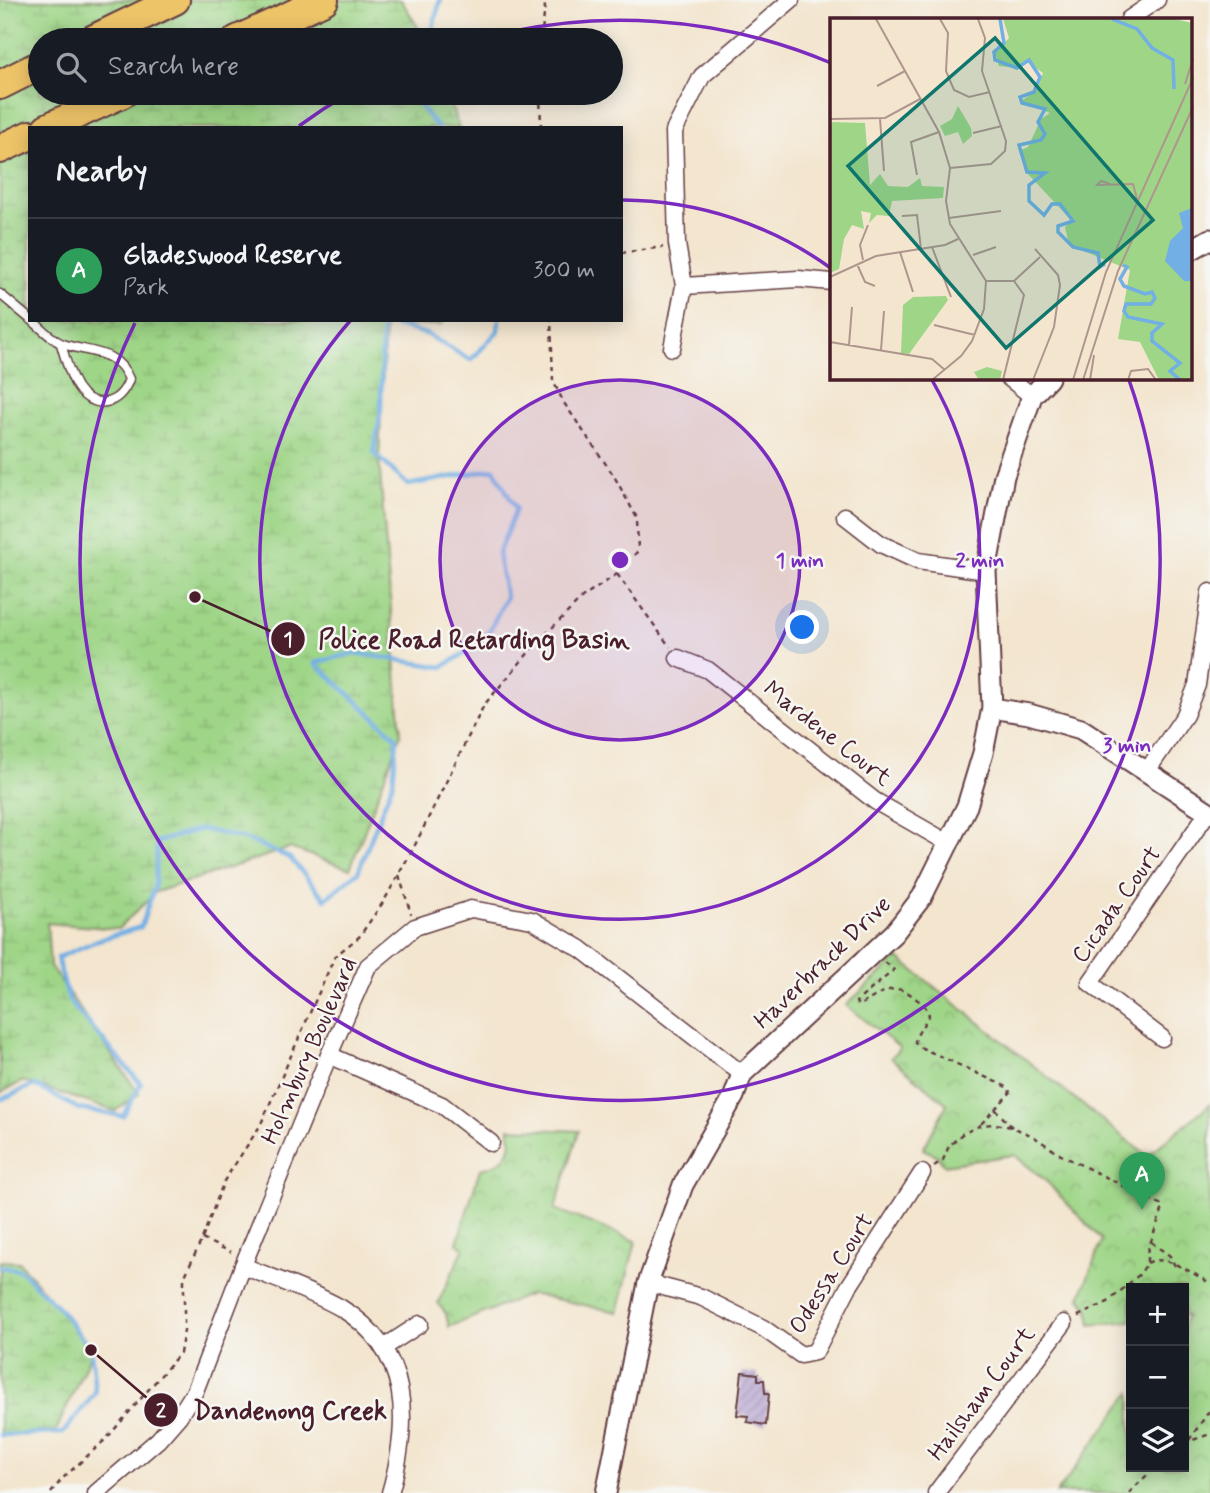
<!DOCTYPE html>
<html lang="en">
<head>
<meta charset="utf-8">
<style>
  body { margin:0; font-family:Mynerve,sans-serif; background:#20242c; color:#f1f3f6 }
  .controls { position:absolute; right:21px; bottom:21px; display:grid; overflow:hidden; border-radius:0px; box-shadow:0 4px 18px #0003 }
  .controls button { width:63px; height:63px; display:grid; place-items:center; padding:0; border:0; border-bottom:2px solid #363941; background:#171b24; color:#f1f3f6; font:35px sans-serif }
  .you { position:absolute; left:803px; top:628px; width:24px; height:24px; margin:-18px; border:5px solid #fff; border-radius:50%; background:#1a73e8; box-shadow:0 0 0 10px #1a73e833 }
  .badge { display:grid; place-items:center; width:46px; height:46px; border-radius:50%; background:#0f766e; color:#fff; font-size:23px; font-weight:700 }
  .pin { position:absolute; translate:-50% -58px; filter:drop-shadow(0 2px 4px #0008) }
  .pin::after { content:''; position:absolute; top:37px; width:24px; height:21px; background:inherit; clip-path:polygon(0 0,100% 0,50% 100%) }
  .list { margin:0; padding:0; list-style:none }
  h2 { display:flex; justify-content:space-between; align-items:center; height:91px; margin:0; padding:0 28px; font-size:30px }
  h2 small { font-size:23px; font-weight:400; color:#9ea1a6 }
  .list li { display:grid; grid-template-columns:46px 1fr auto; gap:21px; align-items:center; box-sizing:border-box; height:105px; padding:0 28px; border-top:2px solid #363941 }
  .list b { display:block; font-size:26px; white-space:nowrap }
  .list p { margin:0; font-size:23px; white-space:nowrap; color:#9ea1a6 }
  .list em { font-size:23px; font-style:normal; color:#9ea1a6 }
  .icon { flex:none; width:38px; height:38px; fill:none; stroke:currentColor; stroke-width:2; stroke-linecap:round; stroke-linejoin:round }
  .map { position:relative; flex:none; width:1210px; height:1493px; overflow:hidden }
  .search { position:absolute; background:#171b24; box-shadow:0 4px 18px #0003; left:28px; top:28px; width:595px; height:77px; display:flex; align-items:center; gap:18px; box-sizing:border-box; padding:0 24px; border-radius:38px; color:#9ea1a6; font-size:26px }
  .panel { position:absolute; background:#171b24; box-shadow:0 4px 18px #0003; left:28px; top:126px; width:595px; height:196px; border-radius:0px }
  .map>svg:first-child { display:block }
  .wetland { fill:url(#wetland-marsh); stroke:#747a59; stroke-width:2 }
  .park { fill:url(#park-crowns); stroke:#747a59; stroke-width:2 }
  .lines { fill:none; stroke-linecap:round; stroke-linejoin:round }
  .stream { stroke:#71afe4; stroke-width:4.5 }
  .building { fill:url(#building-hatch) }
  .service-casing { stroke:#633d43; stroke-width:11 }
  .minor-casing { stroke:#633d43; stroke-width:19 }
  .tertiary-casing { stroke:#633d43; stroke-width:23 }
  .motorway-casing { stroke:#633d43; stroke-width:32 }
  .path { stroke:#633d43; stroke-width:2.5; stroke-dasharray:5 5; stroke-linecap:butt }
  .service { stroke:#fff; stroke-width:8 }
  .minor { stroke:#fff; stroke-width:16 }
  .tertiary { stroke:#fff; stroke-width:19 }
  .motorway { stroke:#eec469; stroke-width:28 }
  .ring { fill:none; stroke:#7b2cbf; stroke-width:3.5 }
  .labels { text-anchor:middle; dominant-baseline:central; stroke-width:5; stroke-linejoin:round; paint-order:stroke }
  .street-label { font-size:24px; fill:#4a1f2b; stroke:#f6f6f2 }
  .inset-river { fill:none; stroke:#71afe4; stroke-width:3.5 }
  .inset-road { fill:none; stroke:#af968d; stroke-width:2 }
  .view { fill:#0f766e; fill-opacity:0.15; stroke:#0f766e; stroke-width:3.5 }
  .inset-edge { fill:none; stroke:#4a1f2b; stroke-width:3.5 }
  .centre { fill:#7b2cbf; stroke:#f6f6f2; stroke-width:3.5 }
  .ring-label { font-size:21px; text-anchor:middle; font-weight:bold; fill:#7b2cbf; stroke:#f6f6f2; stroke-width:5; stroke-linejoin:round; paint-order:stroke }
  .leader { fill:none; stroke:#4a1f2b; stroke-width:2.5 }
  .callout-dot { fill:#4a1f2b; stroke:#f6f6f2; stroke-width:2.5 }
  .mark-label { font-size:21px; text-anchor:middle; font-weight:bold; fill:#fff }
  .callout-label { font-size:26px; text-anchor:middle; font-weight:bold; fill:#4a1f2b; stroke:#f6f6f2; stroke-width:5; stroke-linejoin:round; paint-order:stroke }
</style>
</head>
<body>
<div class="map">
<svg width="1210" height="1493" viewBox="0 0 1210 1493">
  <defs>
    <pattern id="wetland-marsh" width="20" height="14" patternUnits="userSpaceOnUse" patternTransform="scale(1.75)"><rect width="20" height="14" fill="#9ed587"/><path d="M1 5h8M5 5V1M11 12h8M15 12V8" fill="none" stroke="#8ab675"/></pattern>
    <pattern id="park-crowns" width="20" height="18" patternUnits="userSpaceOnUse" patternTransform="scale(1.75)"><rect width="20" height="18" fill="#9ed587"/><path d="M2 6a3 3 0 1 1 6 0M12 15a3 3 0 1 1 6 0" fill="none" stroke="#8ab675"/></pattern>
    <pattern id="building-hatch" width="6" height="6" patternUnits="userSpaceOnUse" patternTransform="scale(1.75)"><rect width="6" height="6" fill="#b7a5d3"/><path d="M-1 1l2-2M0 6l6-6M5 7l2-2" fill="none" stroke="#9786ab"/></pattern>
  </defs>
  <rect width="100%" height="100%" fill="#f6f6f2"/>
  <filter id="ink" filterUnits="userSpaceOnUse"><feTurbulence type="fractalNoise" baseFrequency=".0143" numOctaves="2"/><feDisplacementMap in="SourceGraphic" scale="14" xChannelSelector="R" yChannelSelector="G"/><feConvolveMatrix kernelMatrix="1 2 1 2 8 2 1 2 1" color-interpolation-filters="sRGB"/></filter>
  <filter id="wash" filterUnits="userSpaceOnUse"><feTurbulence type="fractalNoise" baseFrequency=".00686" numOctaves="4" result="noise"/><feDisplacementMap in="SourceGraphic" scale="28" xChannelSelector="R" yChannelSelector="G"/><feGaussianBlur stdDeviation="1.57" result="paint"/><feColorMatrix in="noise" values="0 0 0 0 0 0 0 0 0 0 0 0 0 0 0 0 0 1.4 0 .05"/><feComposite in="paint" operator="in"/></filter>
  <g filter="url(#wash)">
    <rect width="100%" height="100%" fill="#f3e5ce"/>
    <g class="wetland">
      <path d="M0 0H401L426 40H40V93H446L459 128H30V320H444L441 325H385L379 460 401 734 350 869 290 848 156 892 118 929 47 923 50 966 139 1094 115 1111 23 1081 0 1093Z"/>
      <path d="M0 1261 19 1262 93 1349 56 1431 0 1435Z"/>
    </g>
    <g class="park">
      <path d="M898 958 1147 1156 1210 1104V1493H1057L1131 1392V1467H1184V1321L1187 1316H1184V1288H1131V1321L1091 1325 1088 1307 1080 1298 1102 1240 1045 1180 1014 1155 944 1165 936 1155 923 1149 947 1104 891 1058 900 1048 846 1005Z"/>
      <path d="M509 1128 579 1131 555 1209 636 1241 618 1312 531 1294 449 1327 446 1314 438 1303 464 1248 457 1243 480 1169C502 1166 516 1152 509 1128Z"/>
    </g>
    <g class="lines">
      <g class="stream">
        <path d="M430 40 440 0"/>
        <path d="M409 93 438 128"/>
        <path d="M0 1100 34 1085 79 1109 123 1116 141 1084 69 1001 57 958 98 940 141 927 155 885 157 842 201 829 245 839 290 858 325 899 358 872 393 782 397 738 315 663 354 653 442 667 484 642 506 597 498 554 516 509 494 469 408 485 374 453 381 409 382 322 426 334 471 360 498 331 499 320"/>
        <path d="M0 1267 20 1270 59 1308 91 1350 95 1393 63 1433 0 1435"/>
      </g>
    </g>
    <g id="blocks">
      <path class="building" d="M742 1372 758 1374V1380H764L765 1393H769L766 1425 747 1422 748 1416 737 1415Z"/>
    </g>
  </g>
  <g filter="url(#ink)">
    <use href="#blocks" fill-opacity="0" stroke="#633d43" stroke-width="2"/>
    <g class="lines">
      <defs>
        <g id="service">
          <path d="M0 294 30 319"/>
          <path d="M32 320C41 328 52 340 63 344 89 353 117 349 129 379 120 406 93 411 77 387 69 374 65 358 61 344"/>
        </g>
        <g id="minor">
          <path d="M1129 19 1157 0"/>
          <path d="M684 286 798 279 832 282"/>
          <path d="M672 348 684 286 677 244 674 131 702 76 791 0"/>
          <path d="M1009 378 1032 396"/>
          <path d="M845 516 881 544 918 561 986 571"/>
          <path d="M678 658 708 670 875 801 950 844"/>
          <path d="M1147 771 1185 715 1197 685 1210 592"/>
          <path d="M1162 1038 1090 983 1208 812"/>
          <path d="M329 1055 442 1105 491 1143"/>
          <path d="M243 1266C275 1279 311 1291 341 1308 412 1351 410 1423 390 1493"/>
          <path d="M648 1283 701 1297 763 1328 801 1355 815 1352 848 1288 922 1173"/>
          <path d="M383 1348 420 1324"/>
          <path d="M96 1493 158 1440 179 1416 195 1391 246 1258 329 1055 368 966 415 927 471 909 532 920 581 949 742 1074"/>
          <path d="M936 1493 1064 1323"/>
        </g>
        <g id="tertiary">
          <path d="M1191 250 1210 239"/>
          <path d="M992 708 1029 714 1081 729 1210 813"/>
          <path d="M606 1493 648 1283 683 1185 734 1096 742 1074 894 933 922 897 967 806 983 753 992 708 986 571 1004 476 1032 396 1049 378"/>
        </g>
        <g id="motorway">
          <path d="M92 40 175 0"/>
          <path d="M237 40 324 0"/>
          <path d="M0 85 40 65"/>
          <path d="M47 128 123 93"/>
          <path d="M0 149 30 135"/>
        </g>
      </defs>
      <use href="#service" class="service-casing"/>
      <use href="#minor" class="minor-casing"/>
      <use href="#tertiary" class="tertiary-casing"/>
      <use href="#motorway" class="motorway-casing"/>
      <g class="path">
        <path d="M541 40 545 7 542 0"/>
        <path d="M540 93 541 128"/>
        <path d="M621 253 663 247"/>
        <path d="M617 574 670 647"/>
        <path d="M399 875 411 914"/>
        <path d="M885 962 894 970 856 1002 858 1006C880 995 894 979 915 998 922 1003 927 1007 929 1015L916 1037 915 1042 920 1047 1009 1088 1010 1093 981 1124"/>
        <path d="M995 1109 1012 1127"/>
        <path d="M934 1166 943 1160 949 1146 962 1134 981 1125 995 1124 1012 1127 1033 1136 1061 1155 1160 1204 1163 1208 1147 1252V1263L1140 1274 1108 1302 1076 1317"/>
        <path d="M202 1239 231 1252"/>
        <path d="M1151 1242 1170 1256 1175 1266"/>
        <path d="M1147 1263C1166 1253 1193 1274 1210 1283"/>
        <path d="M1189 1440 1210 1410"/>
        <path d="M1184 1443 1210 1434"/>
        <path d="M51 1493 62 1479 107 1438 180 1353 184 1331V1278L202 1239 224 1181 260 1126 335 956 359 937 384 901 414 847 484 705 536 644 582 598 617 574 638 551 637 518 614 476 564 403 553 381 551 320"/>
        <path d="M1129 1493 1155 1467"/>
      </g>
      <use href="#service" class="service"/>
      <use href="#minor" class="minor"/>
      <use href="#tertiary" class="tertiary"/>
      <use href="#motorway" class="motorway"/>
    </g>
  </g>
  <circle cx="620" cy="560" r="180" fill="#7b2cbf" fill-opacity=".12"/>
  <g class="ring">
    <circle cx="620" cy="560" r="180"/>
    <path d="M623 200A360 360 0 0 1 832 269M932 380A360 360 0 1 1 350 321"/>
    <path d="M299 126A540 540 0 0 1 346 95M476 40A540 540 0 0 1 831 63M1129 380A540 540 0 1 1 135 323"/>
  </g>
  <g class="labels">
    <g class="street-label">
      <text transform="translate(827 734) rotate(38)">Mardene Court</text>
      <text transform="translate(1117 905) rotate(-55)">Cicada Court</text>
      <text transform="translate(823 963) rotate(-44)">Haverbrack Drive</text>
      <text transform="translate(310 1051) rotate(-66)">Holmbury Boulevard</text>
      <text transform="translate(832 1274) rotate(-58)">Odessa Court</text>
      <text transform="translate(982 1394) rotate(-53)">Hailsham Court</text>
    </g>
  </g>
  <g transform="translate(830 18)">
    <rect width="362" height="362" fill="#f3e5ce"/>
    <path d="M173 1H345L362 5V362H329L310 324 288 321 300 252 239 227 235 209 242 203 197 155 189 133 198 129 211 101 220 95 191 83 206 73 213 55 196 43 188 50 169 48 165 34 179 20Z" fill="#9ed587"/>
    <path d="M128 88 141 110 142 118 133 126 128 114 115 118 110 108 122 101ZM0 104 35 105 40 167 50 156 58 168 78 169 90 160 92 168 114 169 113 180 62 183 59 198 47 197 39 205 41 195 31 193 34 211 22 207 14 221 9 251 0 255ZM116 278 118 282 79 336 71 335 73 287 83 279ZM157 349 172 353 170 362H149L144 354Z" fill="#9ed587"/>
    <path d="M362 190V263H354L335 243 340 223 353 210 349 195Z" fill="#71afe4"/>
    <path class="inset-river" d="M170 1 174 25 164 34 165 42 187 50 199 42 210 59 204 74 190 79 192 85 215 91 208 104 215 116 211 122 189 127 197 154 215 155 199 167V183L214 197 222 186H230L243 203 228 208V214L243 229 268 235 270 249 275 246M282 1 307 11 322 30 343 42 344 71M293 247 297 249 290 261 294 268 315 276 322 274 325 280 321 286H296L294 293 298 299 332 306 322 315V323L350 345 340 353 350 362"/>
    <path class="inset-road" d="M46 1 109 114 120 150 116 183 120 206 156 263 154 291 142 323 131 338 102 362M110 1 118 15 116 53 124 72 139 79 160 74M355 66 363 41M47 68 75 53M0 101 55 100 90 81M50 101 54 153M143 115 172 108M120 150 161 146 175 133 176 123 152 53 155 20 148 1M87 157 81 124 109 114M280 166 271 163 267 167 303 166 307 181M72 198 87 197 91 231M119 200 171 193M102 229 121 279M70 234 83 274M143 237 166 229M33 242 30 227 38 207M27 246 35 264 45 268M0 259 46 238 115 227 128 221M156 263H184L194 277 173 362M184 263 210 239M104 307 145 317M0 324 102 341 115 352M19 327 22 289M51 332 54 293M203 362 224 309 230 267 228 257 205 231M243 362 276 254 363 60M253 362 288 253 363 89M260 362 264 337M298 362 301 353 318 351 326 362"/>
    <path class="view" d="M165 20 323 202 176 330 18 148Z"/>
    <rect width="362" height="362" class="inset-edge"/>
  </g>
  <circle cx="620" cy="560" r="10" class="centre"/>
  <g class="ring-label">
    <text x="800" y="567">1 min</text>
    <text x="980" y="567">2 min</text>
    <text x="1127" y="752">3 min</text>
  </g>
  <path class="leader" d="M195 597L288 639M91 1350L161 1410"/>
  <g class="callout-dot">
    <circle cx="195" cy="597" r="7"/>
    <circle cx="91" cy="1350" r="7"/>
    <circle cx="288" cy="639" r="18"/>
    <circle cx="161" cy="1410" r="18"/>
  </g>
  <g class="mark-label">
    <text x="288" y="646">1</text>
    <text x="161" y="1417">2</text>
  </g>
  <g class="callout-label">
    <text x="474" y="648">Police Road Retarding Basin</text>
    <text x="290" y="1419">Dandenong Creek</text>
  </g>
</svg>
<div class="controls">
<button>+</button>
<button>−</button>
<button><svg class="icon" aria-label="layers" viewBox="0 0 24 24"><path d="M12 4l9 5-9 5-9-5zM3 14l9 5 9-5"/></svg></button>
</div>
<div class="you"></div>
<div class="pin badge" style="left:1142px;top:1210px;background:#2e9e5b">A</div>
<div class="search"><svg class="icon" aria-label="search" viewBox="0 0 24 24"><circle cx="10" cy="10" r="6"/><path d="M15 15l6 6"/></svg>Search here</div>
<section class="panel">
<h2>Nearby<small></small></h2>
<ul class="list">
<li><span class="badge" style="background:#2e9e5b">A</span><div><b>Gladeswood Reserve</b><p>Park</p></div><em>300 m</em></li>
</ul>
</section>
</div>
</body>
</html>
